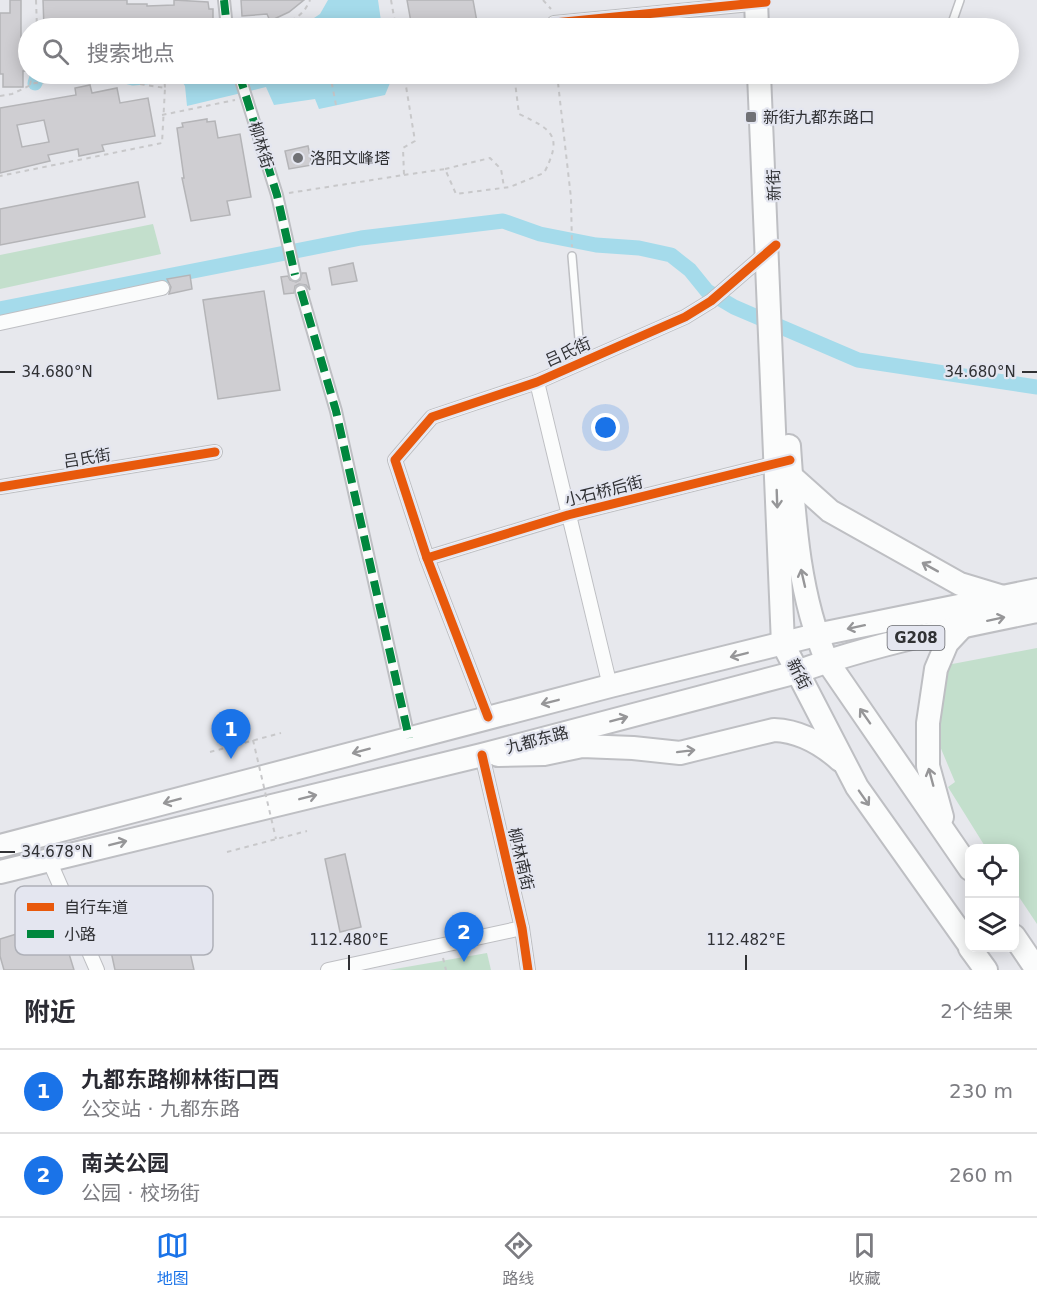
<!DOCTYPE html>
<html lang="zh">
<head>
<meta charset="utf-8">
<style>
  body { margin:0; font-family:"DejaVu Sans","Noto Sans SC",sans-serif; background:#f7f7f7; color:#2b2b33 }
  .controls { position:absolute; right:18px; bottom:18px; display:grid; overflow:hidden; border-radius:12px; box-shadow:0 3px 15px #0003 }
  .controls button { width:54px; height:54px; display:grid; place-items:center; padding:0; border:0; border-bottom:2px solid #e1e1e2; background:#fff; color:#2b2b33; font:30px sans-serif }
  .you { position:absolute; left:606px; top:428px; width:21px; height:21px; margin:-15px; border:4px solid #fff; border-radius:50%; background:#1a73e8; box-shadow:0 0 0 9px #1a73e833 }
  .badge { display:grid; place-items:center; width:39px; height:39px; border-radius:50%; background:#1a73e8; color:#fff; font-size:20px; font-weight:700 }
  .pin { position:absolute; translate:-50% -50px; filter:drop-shadow(0 2px 3px #0008) }
  .pin::after { content:''; position:absolute; top:32px; width:21px; height:18px; background:inherit; clip-path:polygon(0 0,100% 0,50% 100%) }
  .list { margin:0; padding:0; list-style:none }
  h2 { display:flex; justify-content:space-between; align-items:center; height:78px; margin:0; padding:0 24px; font-size:26px }
  h2 small { font-size:20px; font-weight:400; color:#7c7c81 }
  .list li { display:grid; grid-template-columns:39px 1fr auto; gap:18px; align-items:center; box-sizing:border-box; height:84px; padding:0 24px; border-top:2px solid #e1e1e2 }
  .list b { display:block; font-size:22px; white-space:nowrap }
  .list p { margin:0; font-size:20px; white-space:nowrap; color:#7c7c81 }
  .list em { font-size:20px; font-style:normal; color:#7c7c81 }
  .icon { flex:none; width:33px; height:33px; fill:none; stroke:currentColor; stroke-width:2; stroke-linecap:round; stroke-linejoin:round }
  .map { position:relative; flex:none; width:1037px; height:970px; overflow:hidden }
  .search { position:absolute; background:#fff; box-shadow:0 3px 15px #0003; left:18px; right:18px; top:18px; height:66px; display:flex; align-items:center; gap:15px; box-sizing:border-box; padding:0 21px; border-radius:33px; color:#7c7c81; font-size:22px }
  .sheet { height:246px; background:#fff }
  nav { display:flex; justify-content:space-around; align-items:center; box-sizing:border-box; height:84px; border-top:2px solid #e1e1e2; background:#fff; font-size:16px; color:#7c7c81 }
  nav a { display:grid; justify-items:center; gap:3px }
  nav .on { color:#1a73e8 }
  .map>svg:first-child { display:block }
  .green { fill:#c3dfcc }
  .water { fill:#a5dbeb }
  .lines { fill:none; stroke-linecap:round; stroke-linejoin:round }
  .canal { stroke:#a5dbeb; stroke-width:15 }
  .building { fill:#cfced2; stroke:#b4b4b7; stroke-width:1.5; fill-rule:evenodd }
  .service-casing { stroke:#bebfc3; stroke-width:10 }
  .pedestrian-casing { stroke:#bebfc3; stroke-width:14 }
  .minor-casing { stroke:#bebfc3; stroke-width:16 }
  .primary-casing { stroke:#bebfc3; stroke-width:26 }
  .trunk-casing { stroke:#bebfc3; stroke-width:26 }
  .path { stroke:#c8c8ca; stroke-width:2; stroke-dasharray:4.5 4.5; stroke-linecap:butt }
  .service { stroke:#fbfcfc; stroke-width:7 }
  .pedestrian { stroke:#fbfcfc; stroke-width:10 }
  .minor { stroke:#fbfcfc; stroke-width:14 }
  .primary { stroke:#fbfcfc; stroke-width:22 }
  .trunk { stroke:#fbfcfc; stroke-width:22 }
  .path-bridge { stroke:#c8c8ca; stroke-width:2; stroke-dasharray:4.5 4.5; stroke-linecap:butt }
  .quiet { stroke:#00873e; stroke-width:8; stroke-dasharray:15 8; stroke-linecap:butt }
  .cycleway-casing { stroke:#e4e6f0; stroke-width:13 }
  .cycleway { stroke:#e8590c; stroke-width:9 }
  .oneway { stroke:#969698 }
  .ticks { fill:none; stroke:#303134; stroke-width:2 }
  .poi-dot { fill:#707175; stroke:#e4e6f0; stroke-width:2 }
  .labels { text-anchor:middle; dominant-baseline:central; stroke-width:4.5; stroke-linejoin:round; paint-order:stroke }
  .shield { fill:#e4e6f0; stroke:#66676c; stroke-width:1.5 }
  .shield-label { font-size:15px; font-weight:bold; fill:#303134 }
  .poi-label { font-size:16px; fill:#303134; stroke:#e4e6f0; text-anchor:start }
  .street-label { font-size:16px; fill:#303134; stroke:#e4e6f0 }
  .key { fill:#e4e6f0; stroke:#aeb0b8; stroke-width:1.5 }
  .key-label { font-size:16px; fill:#303134 }
  .ticks-label { font-size:15px; text-anchor:middle; fill:#303134; stroke:#e4e6f0; stroke-width:4.5; stroke-linejoin:round; paint-order:stroke }
</style>
</head>
<body>
<div class="map">
<svg width="1037" height="970" viewBox="0 0 1037 970">
  <rect width="100%" height="100%" fill="#e7e8ed"/>
  <g class="green">
    <path d="M153 224 161 254 0 289V255Z"/>
    <path d="M1037 648V924L1015 891 1014 848H986L948 787 955 782 934 732 947 665Z"/>
    <path d="M487 953 491 970H389Z"/>
  </g>
  <g class="water">
    <path d="M328 0H378L382 28H299L320 14Z"/>
    <path d="M177 74H389L390 83 385 95 319 109 315 99 274 105 266 87 187 106 185 86Z"/>
  </g>
  <g class="lines">
    <g class="canal">
      <path d="M118 74 133 78 177 74"/>
      <path d="M35 83 38 74"/>
      <path d="M0 309 361 238 503 221 540 234 596 245 639 248 671 255 690 270 707 291 734 307 858 360 1037 387"/>
    </g>
  </g>
  <g class="building">
    <path d="M10 0H21V44H28V71H23V87H3V74H0V13H10Z"/>
    <path d="M43 0H127V4H147V6L174 5V0L208 2 209 9H213V28H44Z"/>
    <path d="M241 0H304L289 12 270 21 267 14 242 16Z"/>
    <path d="M407 0H473L477 22 472 23 473 28H412Z"/>
    <path d="M90 85 92 93 117 88 120 103 148 98 155 136 102 145 104 151 79 156 78 149 48 155 50 161 0 173V108L76 95 75 88ZM44 120 49 142 22 147 17 125Z"/>
    <path d="M207 119V122L215 121 218 138 240 134 251 197 227 201 230 215 191 221 182 178H184L177 128 183 127 182 123Z"/>
    <path d="M308 146 312 165 289 169 285 151Z"/>
    <path d="M138 182 145 217 0 245V209Z"/>
    <path d="M353 263 357 281 332 285 329 268Z"/>
    <path d="M302 273H306L310 290 306 285 299 284 295 286 294 293 284 294 281 277 288 276 290 280 296 282 300 280Z"/>
    <path d="M190 275 192 289 169 294 171 287 167 279Z"/>
    <path d="M264 291 280 390 218 399 203 300Z"/>
    <path d="M345 854 361 927 340 932 325 859Z"/>
    <path d="M153 903 154 908 179 903 194 970H115L106 928 122 925 119 910Z"/>
    <path d="M59 921 74 970H4L0 956V939Z"/>
  </g>
  <g class="lines">
    <defs>
      <g id="service">
        <path d="M887 28 951 26 960 0"/>
        <path d="M572 256 581 363"/>
      </g>
      <g id="pedestrian">
        <path d="M224 0 227 28"/>
        <path d="M239 74 277 195 295 275"/>
        <path d="M301 291 336 411 409 738"/>
      </g>
      <g id="minor">
        <path d="M554 23 761 3"/>
        <path d="M0 323 162 288"/>
        <path d="M537 382 610 686"/>
        <path d="M0 487 215 452"/>
        <path d="M427 558 568 515 781 462"/>
        <path d="M488 717 427 558 395 460 432 417 537 382 685 317 711 301 770 250"/>
        <path d="M482 755 522 928 528 970"/>
        <path d="M49 860 97 970"/>
        <path d="M328 970 522 928"/>
      </g>
      <g id="primary">
        <path d="M756 0 757 28"/>
        <path d="M759 74 783 644 857 787 970 946"/>
        <path d="M789 446C794 518 798 594 827 661L970 869"/>
        <path d="M792 477 830 511 960 584 1003 597"/>
        <path d="M498 755 544 754 582 746 633 748 680 753 774 730C800 731 821 743 840 760"/>
        <path d="M942 817 928 766V723L936 669 947 643 962 627"/>
        <path d="M1014 936 1037 970"/>
        <path d="M970 948 986 970"/>
      </g>
      <g id="trunk">
        <path d="M0 846 610 686 816 635 1037 590"/>
        <path d="M0 872 482 755 797 672C873 644 958 627 1037 611"/>
      </g>
    </defs>
    <use href="#service" class="service-casing"/>
    <use href="#pedestrian" class="pedestrian-casing"/>
    <use href="#minor" class="minor-casing"/>
    <use href="#primary" class="primary-casing"/>
    <use href="#trunk" class="trunk-casing"/>
    <g class="path">
      <path d="M36 0 37 28"/>
      <path d="M391 0 396 28"/>
      <path d="M543 0 551 9"/>
      <path d="M256 28C278 26 301 23 310 0"/>
      <path d="M164 74 165 88"/>
      <path d="M330 74 336 105"/>
      <path d="M557 74 571 198 572 247"/>
      <path d="M404 77 422 74"/>
      <path d="M53 82 54 74"/>
      <path d="M30 85 32 74"/>
      <path d="M0 96 12 94 35 83 53 82 61 79H73L98 81 108 79 165 88 162 143 0 176"/>
      <path d="M162 115 235 100"/>
      <path d="M445 169 490 158 501 169 504 187"/>
      <path d="M404 175 445 169 456 194 510 187 544 173C563 136 553 130 519 114L514 74"/>
      <path d="M289 193 404 175 403 148 415 141 404 74"/>
      <path d="M210 752 281 733"/>
      <path d="M227 852 307 831"/>
      <path d="M443 958 446 970"/>
    </g>
    <use href="#service" class="service"/>
    <use href="#pedestrian" class="pedestrian"/>
    <use href="#minor" class="minor"/>
    <use href="#primary" class="primary"/>
    <use href="#trunk" class="trunk"/>
    <path class="path-bridge" d="M253 740 276 839"/>
    <g class="quiet">
      <path d="M224 0 227 28"/>
      <path d="M239 74 277 195 295 275"/>
      <path d="M301 291 336 411 409 738"/>
    </g>
    <defs>
      <g id="cycleway">
        <path d="M554 23 766 2"/>
        <path d="M0 487 215 452"/>
        <path d="M427 558 568 515 790 460"/>
        <path d="M488 717 427 558 395 460 432 417 537 382 685 317 711 301 776 245"/>
        <path d="M482 755 522 928 528 970"/>
      </g>
    </defs>
    <use href="#cycleway" class="cycleway-casing"/>
    <use href="#cycleway" class="cycleway"/>
  </g>
  <defs><path id="oneway-shaft" d="M-6 0H5M1.5-3L5.5 0L1.5 3" fill="none" stroke-width="1.6" stroke-linecap="round" stroke-linejoin="round" transform="scale(1.5)"/></defs>
  <g class="oneway">
    <use href="#oneway-shaft" transform="translate(777 499) rotate(88)"/>
    <use href="#oneway-shaft" transform="translate(930 567) rotate(-151)"/>
    <use href="#oneway-shaft" transform="translate(803 578) rotate(-103)"/>
    <use href="#oneway-shaft" transform="translate(996 619) rotate(-12)"/>
    <use href="#oneway-shaft" transform="translate(856 627) rotate(168)"/>
    <use href="#oneway-shaft" transform="translate(739 655) rotate(166)"/>
    <use href="#oneway-shaft" transform="translate(550 702) rotate(166)"/>
    <use href="#oneway-shaft" transform="translate(865 716) rotate(-125)"/>
    <use href="#oneway-shaft" transform="translate(619 719) rotate(-15)"/>
    <use href="#oneway-shaft" transform="translate(361 751) rotate(165)"/>
    <use href="#oneway-shaft" transform="translate(686 751) rotate(-7)"/>
    <use href="#oneway-shaft" transform="translate(931 777) rotate(-105)"/>
    <use href="#oneway-shaft" transform="translate(308 797) rotate(-14)"/>
    <use href="#oneway-shaft" transform="translate(864 798) rotate(55)"/>
    <use href="#oneway-shaft" transform="translate(172 801) rotate(165)"/>
    <use href="#oneway-shaft" transform="translate(118 843) rotate(-14)"/>
  </g>
  <path class="ticks" d="M0 372H15M1022 372H1037M0 852H15M349 955V970M746 955V970"/>
  <g class="poi-dot">
    <rect x="745" y="111" width="12" height="12" rx="3"/>
    <circle cx="298" cy="158" r="6"/>
  </g>
  <g class="labels">
    <rect class="shield" x="887.5" y="626" width="57" height="24" rx="4.5"/>
    <g class="shield-label">
      <text x="916" y="638">G208</text>
    </g>
    <g class="poi-label">
      <text x="763" y="117">新街九都东路口</text>
      <text x="310" y="158">洛阳文峰塔</text>
    </g>
    <g class="street-label">
      <text transform="translate(261 145) rotate(73)">柳林街</text>
      <text transform="translate(774 185) rotate(-92)">新街</text>
      <text transform="translate(568 352) rotate(-24)">吕氏街</text>
      <text transform="translate(87 458) rotate(-9)">吕氏街</text>
      <text transform="translate(604 491) rotate(-14)">小石桥后街</text>
      <text transform="translate(799 674) rotate(63)">新街</text>
      <text transform="translate(537 740) rotate(-15)">九都东路</text>
      <text transform="translate(521 859) rotate(77)">柳林南街</text>
    </g>
  </g>
  <rect x="15" y="886" width="198" height="69" rx="9" class="key"/>
  <rect x="27" y="903" width="27" height="8" fill="#e8590c"/>
  <rect x="27" y="930" width="27" height="8" fill="#00873e"/>
  <g class="key-label">
    <text x="64" y="913">自行车道</text>
    <text x="64" y="940">小路</text>
  </g>
  <g class="ticks-label">
    <text x="57" y="377">34.680°N</text>
    <text x="980" y="377">34.680°N</text>
    <text x="57" y="857">34.678°N</text>
    <text x="349" y="945">112.480°E</text>
    <text x="746" y="945">112.482°E</text>
  </g>
</svg>
<div class="controls">
<button><svg class="icon" aria-label="locate" viewBox="0 0 24 24"><circle cx="12" cy="12" r="6"/><path d="M12 2v4M12 18v4M2 12h4M18 12h4"/></svg></button>
<button><svg class="icon" aria-label="layers" viewBox="0 0 24 24"><path d="M12 4l9 5-9 5-9-5zM3 14l9 5 9-5"/></svg></button>
</div>
<div class="you"></div>
<div class="pin badge" style="left:231px;top:759px">1</div>
<div class="pin badge" style="left:464px;top:962px">2</div>
<div class="search"><svg class="icon" aria-label="search" viewBox="0 0 24 24"><circle cx="10" cy="10" r="6"/><path d="M15 15l6 6"/></svg>搜索地点</div>
</div>
<section class="sheet">
<h2>附近<small>2个结果</small></h2>
<ul class="list">
<li><span class="badge">1</span><div><b>九都东路柳林街口西</b><p>公交站 · 九都东路</p></div><em>230 m</em></li>
<li><span class="badge">2</span><div><b>南关公园</b><p>公园 · 校场街</p></div><em>260 m</em></li>
</ul>
</section>
<nav>
<a class="on"><svg class="icon" aria-label="map" viewBox="0 0 24 24"><path d="M3 6l6-2 6 2 6-2v14l-6 2-6-2-6 2zM9 4v14M15 6v14"/></svg>地图</a>
<a><svg class="icon" aria-label="directions" viewBox="0 0 24 24"><path d="M12 3l9 9-9 9-9-9zM9 14v-3h6M13 9l2 2-2 2"/></svg>路线</a>
<a><svg class="icon" aria-label="saved" viewBox="0 0 24 24"><path d="M7 4h10v16l-5-4-5 4z"/></svg>收藏</a>
</nav>
</body>
</html>
